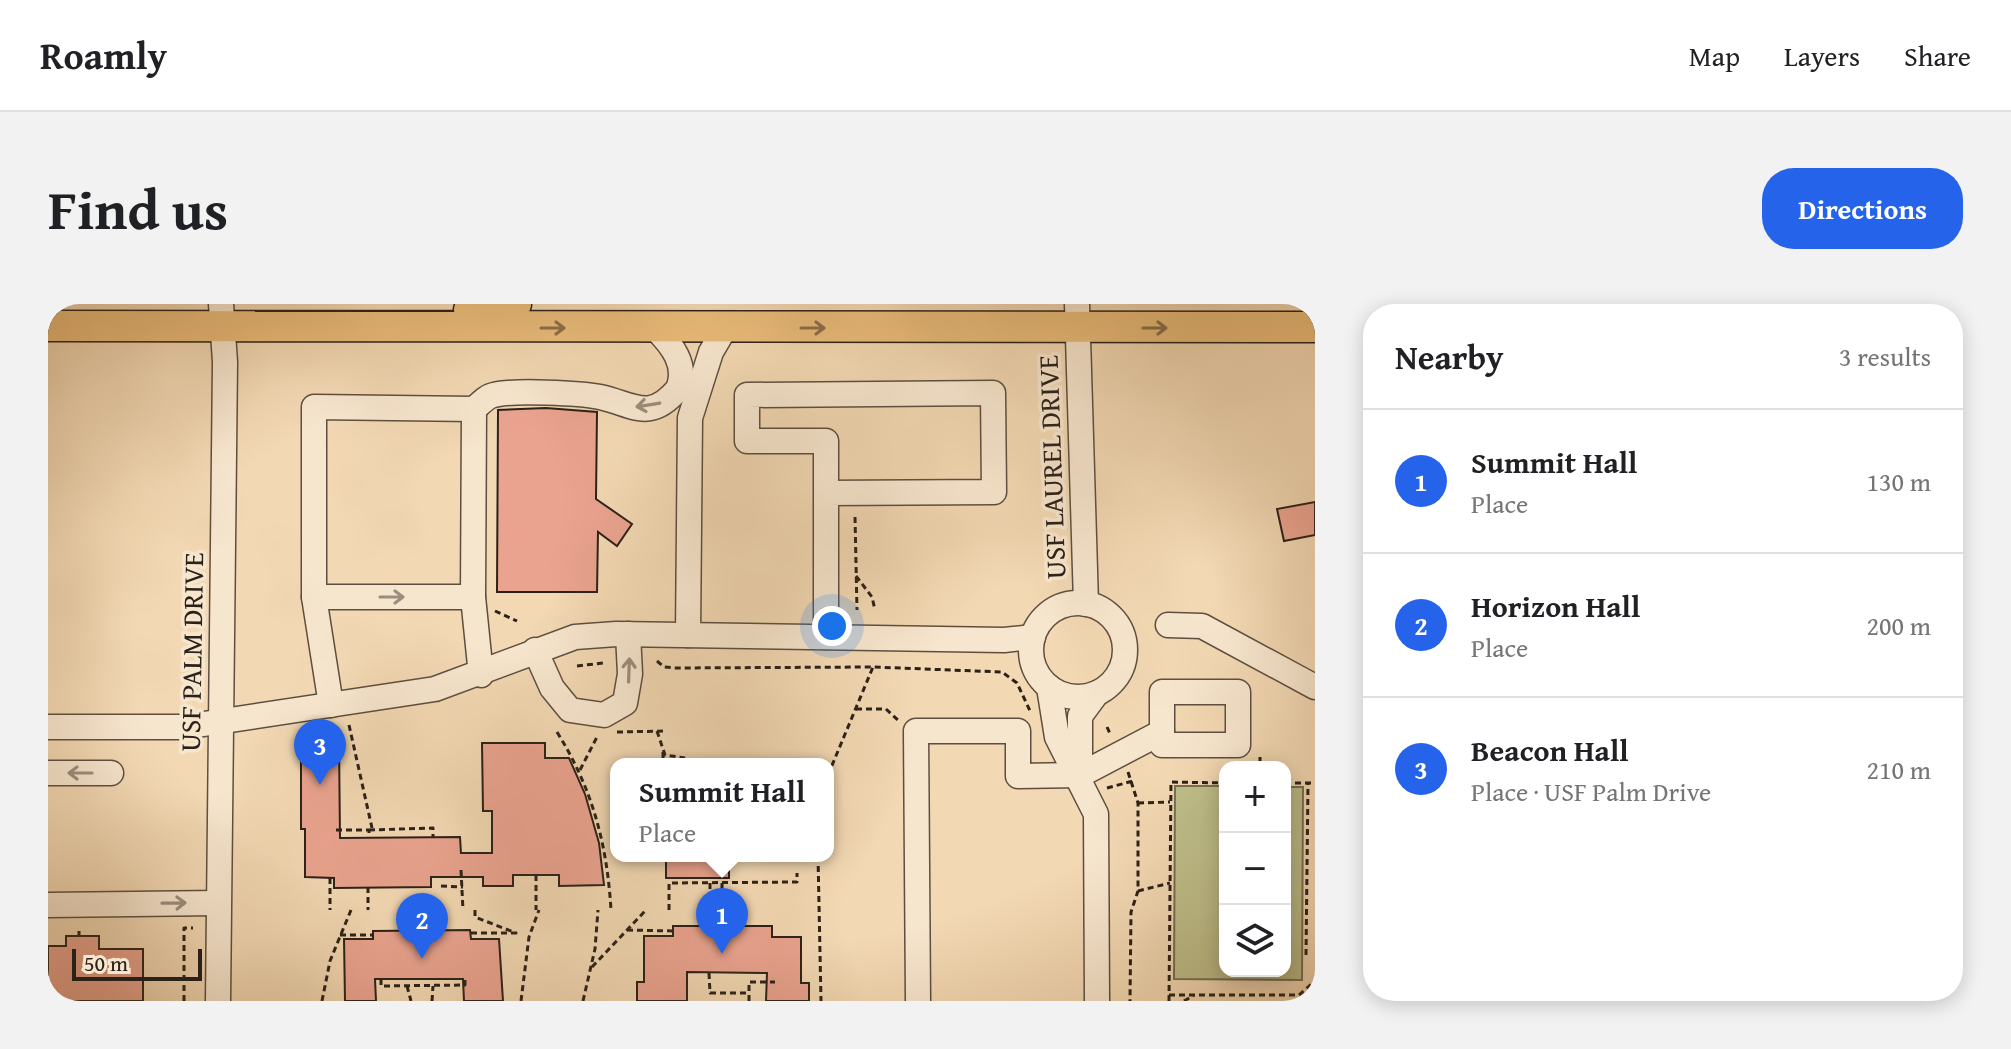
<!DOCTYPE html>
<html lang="en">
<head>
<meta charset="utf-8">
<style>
  body { margin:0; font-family:"Gentium Book Plus",serif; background:#f2f2f2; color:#202124 }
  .controls { position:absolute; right:24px; bottom:24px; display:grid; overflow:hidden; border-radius:16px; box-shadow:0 4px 20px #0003 }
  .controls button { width:72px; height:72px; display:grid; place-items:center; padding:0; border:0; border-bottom:2px solid #e0e0e0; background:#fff; color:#202124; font:40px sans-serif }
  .scale { position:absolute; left:24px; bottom:20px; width:130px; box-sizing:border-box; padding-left:8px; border:4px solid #2b2119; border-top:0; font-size:22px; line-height:28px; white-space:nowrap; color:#2b2119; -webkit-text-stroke:6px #f7e6ce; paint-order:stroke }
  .you { position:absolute; left:784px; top:322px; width:28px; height:28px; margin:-20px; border:6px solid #fff; border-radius:50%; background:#1a73e8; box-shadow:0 0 0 12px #1a73e833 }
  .badge { display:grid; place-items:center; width:52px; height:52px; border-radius:50%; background:#2563eb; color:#fff; font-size:26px; font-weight:700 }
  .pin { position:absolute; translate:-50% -66px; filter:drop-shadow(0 2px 4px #0008) }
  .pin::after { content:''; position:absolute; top:42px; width:28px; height:24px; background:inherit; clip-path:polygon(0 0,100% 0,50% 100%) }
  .popup { position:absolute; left:562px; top:454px; width:224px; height:104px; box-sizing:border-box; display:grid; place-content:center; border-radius:16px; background:#fff; filter:drop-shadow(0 2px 6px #0005); font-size:26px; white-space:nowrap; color:#757577 }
  .popup b { font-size:30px; color:#202124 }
  .popup::after { content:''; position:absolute; left:50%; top:100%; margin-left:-16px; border:16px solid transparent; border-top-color:#fff }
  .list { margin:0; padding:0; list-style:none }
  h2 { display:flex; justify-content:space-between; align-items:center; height:104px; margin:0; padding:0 32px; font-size:34px }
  h2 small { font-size:26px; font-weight:400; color:#757577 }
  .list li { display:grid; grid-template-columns:52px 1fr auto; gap:24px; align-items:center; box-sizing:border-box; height:144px; padding:0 32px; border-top:2px solid #e0e0e0 }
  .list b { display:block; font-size:30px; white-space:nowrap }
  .list p { margin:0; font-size:26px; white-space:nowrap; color:#757577 }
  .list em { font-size:26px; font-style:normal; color:#757577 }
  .icon { flex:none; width:44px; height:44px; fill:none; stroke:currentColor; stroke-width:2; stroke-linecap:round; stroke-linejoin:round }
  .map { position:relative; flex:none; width:1267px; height:697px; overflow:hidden; border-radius:32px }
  header { display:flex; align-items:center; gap:48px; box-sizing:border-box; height:112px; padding:0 40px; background:#fff; border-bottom:2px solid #e0e0e0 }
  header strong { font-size:38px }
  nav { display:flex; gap:44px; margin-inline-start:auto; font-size:28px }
  .intro { display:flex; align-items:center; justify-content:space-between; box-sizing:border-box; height:192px; padding:0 48px }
  h1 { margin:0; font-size:56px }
  .button { padding:20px 36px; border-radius:32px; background:#2563eb; color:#fff; font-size:28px; font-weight:700 }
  main { display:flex; gap:48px; padding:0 48px }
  aside { flex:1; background:#fff; border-radius:32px; box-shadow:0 4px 20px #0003 }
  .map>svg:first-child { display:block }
  .grass { fill:#bebe8a; stroke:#747052; stroke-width:2 }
  .building { fill:#eaa38f; stroke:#2b2119; stroke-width:2 }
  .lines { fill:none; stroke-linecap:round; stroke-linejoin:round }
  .minor-casing { stroke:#5d4f40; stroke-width:27 }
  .major-casing { stroke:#2b2119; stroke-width:33 }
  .path { stroke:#2b2119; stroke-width:3; stroke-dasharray:6 4; stroke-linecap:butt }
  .minor { stroke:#f7e6ce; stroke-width:24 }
  .major { stroke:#e9bc7a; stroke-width:30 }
  .oneway { stroke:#8a6e4a }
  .oneway2 { stroke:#9b8d7d }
  .labels { text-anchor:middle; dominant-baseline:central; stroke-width:7; stroke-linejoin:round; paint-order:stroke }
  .street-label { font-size:28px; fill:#2b2119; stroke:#f7e6ce }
</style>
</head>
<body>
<header>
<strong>Roamly</strong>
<nav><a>Map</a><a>Layers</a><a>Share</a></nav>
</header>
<div class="intro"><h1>Find us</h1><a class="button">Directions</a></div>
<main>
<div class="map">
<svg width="1267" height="697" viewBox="0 0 1267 697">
  <rect width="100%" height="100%" fill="#f2d8b3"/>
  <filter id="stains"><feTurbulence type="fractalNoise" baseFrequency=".0025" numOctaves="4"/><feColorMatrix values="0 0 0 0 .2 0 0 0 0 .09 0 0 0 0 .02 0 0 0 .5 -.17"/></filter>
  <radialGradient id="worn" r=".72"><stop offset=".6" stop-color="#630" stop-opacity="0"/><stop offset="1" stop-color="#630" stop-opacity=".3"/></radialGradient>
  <path class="grass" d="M1127 482H1177V667H1237V483H1255L1254 676 1126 675Z"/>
  <g class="building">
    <path d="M498 104 549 108 548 195 584 220 569 242 550 228 549 288H449L450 106Z"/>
    <path d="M1267 198V231L1236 237 1229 205Z"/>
    <path d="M253 437H291L292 534 412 533 413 549H444V507H435L434 439H497V454H521L537 490 551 539 556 581 511 582V571H465V582H435V573H383V583L286 584V574L257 573V525H253Z"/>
    <rect x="618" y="552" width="63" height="22"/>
    <path d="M625 622H724V633H753V679H761V697H718L719 669 639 668V697H589V678H596V632H625Z"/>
    <path d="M422 626 423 635H451L455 697H416L415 675H327L328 697H297L296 635H325V627Z"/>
    <path d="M18 632H51V645H95V697H0V642H18Z"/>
  </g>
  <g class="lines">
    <defs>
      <g id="minor">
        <path d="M1029 0 1038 300"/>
        <path d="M426 105 425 293 433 371"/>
        <path d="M778 189 946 188 945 89 699 91V137H778V333"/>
        <path d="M266 293H425"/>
        <circle cx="1030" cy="346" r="47"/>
        <path d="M1120 321 1154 322 1267 383"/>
        <path d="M640 331 642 114 663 48 677 24"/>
        <path d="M487 346 504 384 522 406 556 411 577 399 582 370 580 330"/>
        <path d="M1001 383 1009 433 1048 510 1049 697"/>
        <rect x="1114" y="388" width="76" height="53"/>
        <path d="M283 401 266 293V103L426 105C432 100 439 92 446 91 465 86 532 89 552 93 585 100 601 119 630 85 640 61 624 41 607 24"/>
        <path d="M0 423H136L387 385 527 333 568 330 956 336 985 333"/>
        <path d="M0 469H63"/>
        <path d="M1032 471V412L1049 389"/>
        <path d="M0 601 170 599"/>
        <path d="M170 697 177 58 173 0"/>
        <path d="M870 697 868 427H970V472L1032 471 1114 428"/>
      </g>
      <g id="major">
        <path d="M421 6H457L468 0"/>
        <path d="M0 22 1267 23"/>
      </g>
    </defs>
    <use href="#minor" class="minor-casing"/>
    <use href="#major" class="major-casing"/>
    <g class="path">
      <path d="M807 213 809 306"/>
      <path d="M808 272 824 293 827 306"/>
      <path d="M447 307 469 317"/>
      <path d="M609 357 616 363 627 364 825 363 954 368 969 379 983 409"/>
      <path d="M529 362 555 359"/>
      <path d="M808 405H838L851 417"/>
      <path d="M301 421 324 524"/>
      <path d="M1059 423 1063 432"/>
      <path d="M264 425V437"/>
      <path d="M609 427 617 451 637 454"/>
      <path d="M509 428C544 484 559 539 563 606"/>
      <path d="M569 428 618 427"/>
      <path d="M615 448V460"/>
      <path d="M1212 453V463"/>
      <path d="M532 466 550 431"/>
      <path d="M1080 468 1090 499V587L1083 608 1082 697"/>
      <path d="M780 471 825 363"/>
      <path d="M1237 479H1267"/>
      <path d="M1059 484 1085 477"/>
      <path d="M1090 499 1122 498"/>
      <path d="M288 526H321V534"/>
      <path d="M321 526 385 524V534"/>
      <path d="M770 552 773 697"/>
      <path d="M413 566 415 606"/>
      <path d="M488 571V606"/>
      <path d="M282 574V606"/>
      <path d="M662 579V606"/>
      <path d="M674 579V606"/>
      <path d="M393 582 415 583"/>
      <path d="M320 583V606"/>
      <path d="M1090 587 1122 579"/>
      <path d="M359 606 360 627"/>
      <path d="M621 606V579L749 578V569"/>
      <path d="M579 626 625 627"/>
      <path d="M31 627V632"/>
      <path d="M423 629H468L427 613V606"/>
      <path d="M292 631H325"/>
      <path d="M1258 651 1260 479"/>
      <path d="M544 663 598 606"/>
      <path d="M661 669 662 689H701"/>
      <path d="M333 675V682L417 681V675"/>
      <path d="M359 682 363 697"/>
      <path d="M1255 690 1262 697"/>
      <path d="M1121 691H1251L1267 677"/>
      <path d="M136 697V624H145"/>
      <path d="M274 697 282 657 303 606"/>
      <path d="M384 697 385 682"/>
      <path d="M473 697 481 633 491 606"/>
      <path d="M535 697 547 645 550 606"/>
      <path d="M701 697V678H727"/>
      <path d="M1121 697 1123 478 1177 479"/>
      <path d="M1136 697 1146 691"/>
    </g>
    <use href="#minor" class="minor"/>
    <use href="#major" class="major"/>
  </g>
  <defs><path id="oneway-shaft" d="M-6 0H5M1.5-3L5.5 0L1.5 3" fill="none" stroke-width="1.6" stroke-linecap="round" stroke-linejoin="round" transform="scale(2)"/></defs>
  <g class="oneway">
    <use href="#oneway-shaft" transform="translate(505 24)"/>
    <use href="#oneway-shaft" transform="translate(765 24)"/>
    <use href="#oneway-shaft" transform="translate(1107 24)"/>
  </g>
  <g class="oneway2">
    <use href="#oneway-shaft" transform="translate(600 101) rotate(171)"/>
    <use href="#oneway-shaft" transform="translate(344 293)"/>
    <use href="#oneway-shaft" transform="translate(581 366) rotate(-88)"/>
    <use href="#oneway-shaft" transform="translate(32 469) rotate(180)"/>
    <use href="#oneway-shaft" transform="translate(126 599) rotate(-1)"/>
  </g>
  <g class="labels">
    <g class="street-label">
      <text transform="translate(1003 163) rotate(-92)">USF LAUREL DRIVE</text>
      <text transform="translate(143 348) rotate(-89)">USF PALM DRIVE</text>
    </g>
  </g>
  <rect width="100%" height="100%" filter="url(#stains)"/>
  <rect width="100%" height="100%" fill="url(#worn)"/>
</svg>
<div class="controls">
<button>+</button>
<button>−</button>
<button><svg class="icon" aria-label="layers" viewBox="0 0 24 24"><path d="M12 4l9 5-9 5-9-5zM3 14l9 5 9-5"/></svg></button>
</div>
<div class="scale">50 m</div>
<div class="you"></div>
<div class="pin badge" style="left:674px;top:650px">1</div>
<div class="popup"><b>Summit Hall</b>Place</div>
<div class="pin badge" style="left:374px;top:655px">2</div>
<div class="pin badge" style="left:272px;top:481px">3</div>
</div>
<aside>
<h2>Nearby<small>3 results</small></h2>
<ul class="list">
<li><span class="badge">1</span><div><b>Summit Hall</b><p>Place</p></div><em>130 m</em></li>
<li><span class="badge">2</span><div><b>Horizon Hall</b><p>Place</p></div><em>200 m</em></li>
<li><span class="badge">3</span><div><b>Beacon Hall</b><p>Place · USF Palm Drive</p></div><em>210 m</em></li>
</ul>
</aside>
</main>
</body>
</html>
